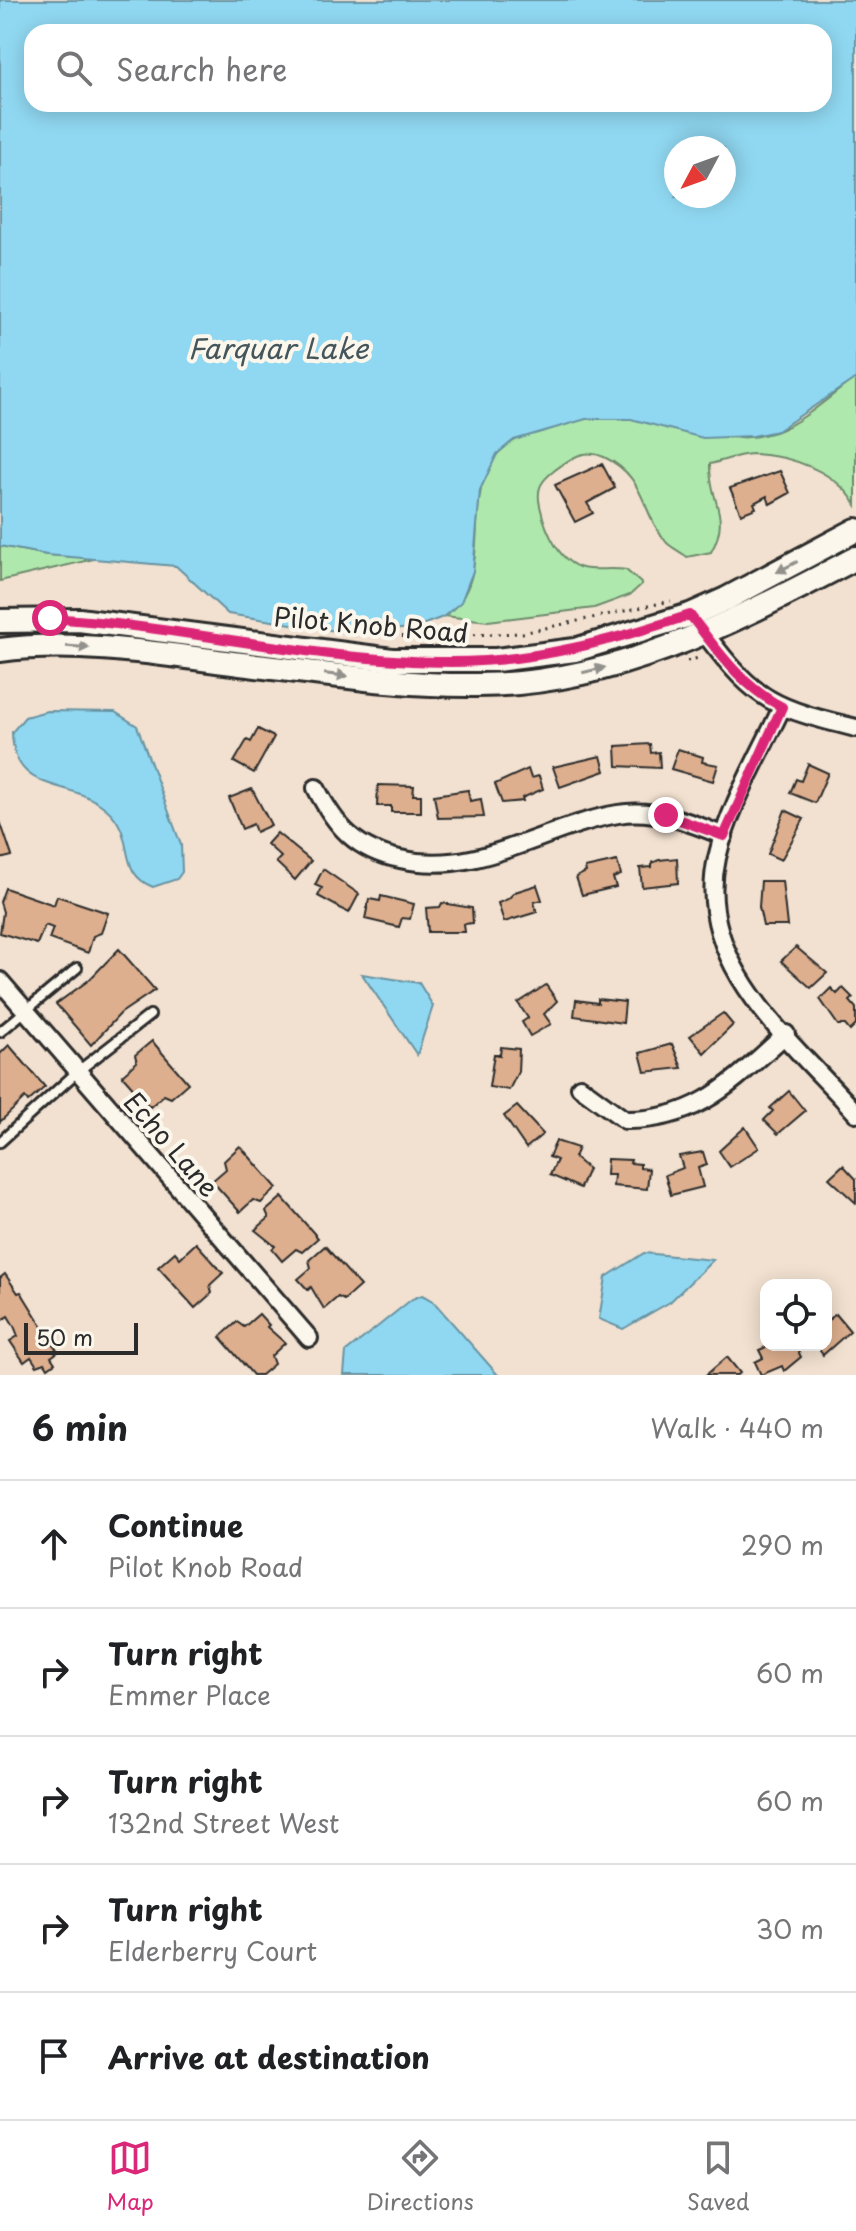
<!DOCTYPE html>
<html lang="en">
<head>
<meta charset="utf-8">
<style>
  body { margin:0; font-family:"Playpen Sans",sans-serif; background:#f6f6f6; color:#202124 }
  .controls { position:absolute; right:24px; bottom:24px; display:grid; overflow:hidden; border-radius:16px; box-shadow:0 4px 20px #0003 }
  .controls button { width:72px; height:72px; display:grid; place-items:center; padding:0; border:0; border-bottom:2px solid #e0e0e0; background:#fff; color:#202124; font:40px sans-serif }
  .compass { position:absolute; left:664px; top:136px; width:72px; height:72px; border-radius:50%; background:#fff; box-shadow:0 4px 20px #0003; rotate:229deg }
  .scale { position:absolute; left:24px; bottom:20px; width:114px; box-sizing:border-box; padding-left:8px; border:4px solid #2b2b2b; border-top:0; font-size:22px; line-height:28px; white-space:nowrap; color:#2b2b2b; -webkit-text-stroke:6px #fbf7ec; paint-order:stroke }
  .stop { position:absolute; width:24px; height:24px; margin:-18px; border:6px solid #db2777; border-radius:50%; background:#fff }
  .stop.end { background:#db2777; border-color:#fff; box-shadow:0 2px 8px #0008 }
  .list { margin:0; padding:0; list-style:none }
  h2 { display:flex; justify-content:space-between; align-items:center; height:104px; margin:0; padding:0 32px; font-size:34px }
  h2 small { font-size:26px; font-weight:400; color:#757577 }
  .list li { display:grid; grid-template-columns:52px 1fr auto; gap:24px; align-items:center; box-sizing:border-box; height:128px; padding:0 32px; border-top:2px solid #e0e0e0 }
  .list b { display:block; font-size:30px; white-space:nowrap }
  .list p { margin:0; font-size:26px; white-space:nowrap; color:#757577 }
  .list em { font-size:26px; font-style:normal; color:#757577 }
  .icon { flex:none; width:44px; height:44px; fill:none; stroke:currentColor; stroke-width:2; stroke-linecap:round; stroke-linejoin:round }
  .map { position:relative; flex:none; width:856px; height:1375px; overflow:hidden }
  .search { position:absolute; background:#fff; box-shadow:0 4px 20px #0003; left:24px; right:24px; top:24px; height:88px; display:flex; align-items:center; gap:20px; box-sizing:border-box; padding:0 28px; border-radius:24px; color:#757577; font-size:30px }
  .sheet { height:744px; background:#fff }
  nav { display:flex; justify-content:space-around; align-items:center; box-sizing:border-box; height:112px; border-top:2px solid #e0e0e0; background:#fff; font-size:22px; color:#757577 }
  nav a { display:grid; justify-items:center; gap:4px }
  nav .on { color:#db2777 }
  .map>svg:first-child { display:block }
  .green { fill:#afe8ac; stroke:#6d8a6c; stroke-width:2 }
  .water { fill:#90d8f1; stroke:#6893a2; stroke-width:2; fill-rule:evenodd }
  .building { fill:#ddaf8e; stroke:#2b2b2b; stroke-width:2 }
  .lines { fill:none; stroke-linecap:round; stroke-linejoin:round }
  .lane-casing { stroke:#2b2b2b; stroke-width:14 }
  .street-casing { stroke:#2b2b2b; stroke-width:22 }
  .secondary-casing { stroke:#2b2b2b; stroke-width:28 }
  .path { stroke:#2b2b2b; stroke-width:3; stroke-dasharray:2 6; stroke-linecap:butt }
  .lane { stroke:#fbf7ec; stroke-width:8 }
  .street { stroke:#fbf7ec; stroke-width:16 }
  .secondary { stroke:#fbf7ec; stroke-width:22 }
  .oneway { fill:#93918c }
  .route { stroke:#db2777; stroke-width:10 }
  .labels { text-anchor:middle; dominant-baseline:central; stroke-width:8; stroke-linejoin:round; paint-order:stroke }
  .street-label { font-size:26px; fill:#2b2b2b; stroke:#fbf7ec }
  .water-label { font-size:28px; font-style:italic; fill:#44565c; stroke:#fbf7ec }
</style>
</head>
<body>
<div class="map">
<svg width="856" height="1375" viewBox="0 0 856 1375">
  <rect width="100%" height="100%" fill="#f2e1d0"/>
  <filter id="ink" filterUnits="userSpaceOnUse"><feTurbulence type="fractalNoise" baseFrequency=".0125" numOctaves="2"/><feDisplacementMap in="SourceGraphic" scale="16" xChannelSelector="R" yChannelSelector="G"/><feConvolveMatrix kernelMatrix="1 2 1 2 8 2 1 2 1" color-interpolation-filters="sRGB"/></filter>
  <g filter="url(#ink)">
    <g class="green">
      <path d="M856 377V505C837 471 789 455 753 454 739 454 723 461 710 464 709 503 732 514 711 552L687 557C681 552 672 548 667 543 640 512 647 477 604 457 584 448 571 458 555 470 541 481 536 488 540 506 545 529 560 568 589 569 601 570 613 568 626 570L642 584 630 595 594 608 488 621 444 616C504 577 449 480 512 442 522 436 535 433 546 429 569 421 594 415 618 417 672 422 719 449 775 432 800 424 834 393 856 377Z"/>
      <path d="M0 546 47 555 98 558 0 581Z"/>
    </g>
    <g class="water">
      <path d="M0 0H856V378L777 431 753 436 703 438 631 419H586L514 440 497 454 480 490 473 571 461 602 443 617 414 628 349 633 228 614 176 566 47 555 0 546ZM824 32V104H32V32ZM724 148V196H676V148Z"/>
      <path d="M47 711 115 712 137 726 181 845 182 872 177 879 153 887C114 872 139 834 104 807 67 778 13 795 12 732L25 717Z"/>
      <path d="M362 974 419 983 433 1006 417 1055Z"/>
      <path d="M644 1253 713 1260 670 1302 623 1329 599 1319 606 1277Z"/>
      <path d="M422 1295 433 1301 498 1375H344L346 1352 412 1299Z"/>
    </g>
    <g class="building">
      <path d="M602 464 615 488 587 503 593 513 575 522 555 485Z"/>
      <path d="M780 471 790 493 770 504 767 496 754 503 756 508 741 514 730 488Z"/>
      <path d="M258 729 274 737 254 773 234 762 247 740 251 742Z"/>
      <path d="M650 744 651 753 659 752 660 768 617 766 616 746Z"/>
      <path d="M678 749 703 757 702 762 718 765 713 781 671 769Z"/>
      <path d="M601 756 605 771 560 787 553 767Z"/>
      <path d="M808 764 828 773 815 803 790 793 796 779 801 781Z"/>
      <path d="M528 769 531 778 539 776 543 789 522 798 523 801 502 803 495 784Z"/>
      <path d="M378 785 414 786 413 795H421V812H391V806H377Z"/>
      <path d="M252 789 271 825 256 832 253 824 242 829 229 798Z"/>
      <path d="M468 790 470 801 481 799 484 817 438 818 434 795Z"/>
      <path d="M785 810 804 819 781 860 768 854Z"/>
      <path d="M0 821 12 856 0 859Z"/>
      <path d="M277 833 311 861 295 880 276 862 281 857 267 844Z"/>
      <path d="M677 858 678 883 642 887 640 868 652 867V863L659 860Z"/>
      <path d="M617 861 621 875 613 878 616 887 582 895 576 877 586 872 585 868Z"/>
      <path d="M323 869 359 894 349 913 318 896 322 888 315 885Z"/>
      <path d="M761 881H782L787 926H763L759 907Z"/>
      <path d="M537 885 542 900 534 902 537 912 504 922 498 903 508 899 515 892Z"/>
      <path d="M5 888 54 905 57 896 108 913 101 933 93 936 88 953 49 939 53 928 45 925 37 944 0 933 3 912 0 902Z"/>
      <path d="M381 896 414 904 410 919 402 918 399 927 365 919 369 899 380 901Z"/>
      <path d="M442 903 472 908 473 923 464 924 465 932H428L426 908 440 907Z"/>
      <path d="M796 947 827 973 811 988 781 961Z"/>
      <path d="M119 949 155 990 121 1013 91 1045 56 1004 89 980Z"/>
      <path d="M546 985 557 1001 544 1014 551 1024 530 1036 522 1022 528 1018 518 1003Z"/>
      <path d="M831 988 837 994 843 988 853 998 850 1001 856 1008V1025L850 1031 845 1025H838L820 999Z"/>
      <path d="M598 999 625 1002 623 1023 574 1016 576 1000 598 1003Z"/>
      <path d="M723 1013 733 1025 704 1053 690 1036Z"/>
      <path d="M152 1041 188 1083 171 1098 164 1095 150 1107 122 1075 137 1062 135 1055Z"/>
      <path d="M672 1044 682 1068 645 1072 640 1053Z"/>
      <path d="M9 1045 45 1087 28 1102 25 1098 0 1122V1054Z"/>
      <path d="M501 1047 519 1049 518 1072 509 1090 489 1087 494 1054 500 1055Z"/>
      <path d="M789 1091 805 1111 778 1134 764 1120 773 1111 770 1108Z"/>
      <path d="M517 1106 543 1134 526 1148 504 1116Z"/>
      <path d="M745 1127 759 1148 730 1167 719 1151Z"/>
      <path d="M556 1141 578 1148 574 1157 588 1169 580 1188 550 1175 557 1160 549 1157Z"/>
      <path d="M240 1146 277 1188 261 1203 253 1200 240 1212 212 1181 226 1169 224 1161Z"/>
      <path d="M703 1152 707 1165 698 1168 703 1187 671 1195 665 1175 683 1168 679 1156Z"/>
      <path d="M607 1159 631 1160 630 1163 640 1164V1168L649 1169 647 1189 613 1186 614 1175H606Z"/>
      <path d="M843 1165 856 1179V1203L829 1178Z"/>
      <path d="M282 1197 318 1238 302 1252 296 1249 282 1261 272 1249 275 1246 255 1230 269 1218 266 1211Z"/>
      <path d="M196 1243 223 1273 210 1285 212 1293 195 1308 158 1267 175 1252 180 1258Z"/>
      <path d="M325 1246 360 1286 344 1300 338 1297 324 1309 311 1287 308 1290 298 1279 311 1268 309 1260Z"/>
      <path d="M5 1274 18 1293 21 1292 58 1352 51 1357 55 1363 48 1368 45 1363 37 1366 31 1357 24 1362 10 1341 18 1336 14 1326 8 1316 0 1322V1278Z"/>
      <path d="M259 1314 269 1325 267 1327 285 1343 271 1356 274 1364 261 1375H253L220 1337 237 1322 244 1327Z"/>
      <path d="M836 1314 850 1331 823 1355 816 1345H826V1322Z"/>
      <path d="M771 1345H795L801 1357 784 1371 782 1366 761 1375 755 1362 763 1358 759 1350Z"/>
      <path d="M727 1357 740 1373 738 1375H706Z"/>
    </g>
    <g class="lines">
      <defs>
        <g id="lane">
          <path d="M0 1032 77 968"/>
          <path d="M0 1142 77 1072 150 1015"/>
        </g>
        <g id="street">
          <path d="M706 635C757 703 775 708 856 728"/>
          <path d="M782 707C760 755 729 806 717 858 693 964 793 1042 856 1113"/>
          <path d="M316 788C336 827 356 850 400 859 479 877 542 827 618 814 655 808 690 822 724 836"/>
          <path d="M0 981 309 1338"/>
          <path d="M580 1087 625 1120C699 1121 734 1080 786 1034"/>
        </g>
        <g id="secondary">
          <path d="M0 621 79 620 392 660H496L575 650 690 615 726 599 856 530"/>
          <path d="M0 650C88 639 178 657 265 667 335 675 405 686 476 685 617 685 735 621 856 558"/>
        </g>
      </defs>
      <use href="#lane" class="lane-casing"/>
      <use href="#street" class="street-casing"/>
      <use href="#secondary" class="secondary-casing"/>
      <g class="path">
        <path d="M354 635 416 637 522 633 671 601"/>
        <path d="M687 661 702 657"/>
      </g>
      <use href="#lane" class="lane"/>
      <use href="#street" class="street"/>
      <use href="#secondary" class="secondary"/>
    </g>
    <defs><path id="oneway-solid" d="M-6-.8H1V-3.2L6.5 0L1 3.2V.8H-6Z" transform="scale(2)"/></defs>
    <g class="oneway">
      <use href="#oneway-solid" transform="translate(787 567) rotate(152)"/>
      <use href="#oneway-solid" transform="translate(78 647) rotate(4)"/>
      <use href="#oneway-solid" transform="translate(594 670) rotate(-13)"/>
      <use href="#oneway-solid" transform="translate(336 675) rotate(6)"/>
    </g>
  </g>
  <g class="lines" filter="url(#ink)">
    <path class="route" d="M50 618C184 626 317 662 451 662 535 662 611 641 690 615 718 651 740 685 782 707L724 836 666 815"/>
  </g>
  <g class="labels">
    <g class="street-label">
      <text transform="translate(371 624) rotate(5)">Pilot Knob Road</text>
      <text transform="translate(172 1144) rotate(49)">Echo Lane</text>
    </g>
    <g class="water-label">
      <text x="278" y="347">Farquar Lake</text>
    </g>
  </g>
</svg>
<div class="controls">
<button><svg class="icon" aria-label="locate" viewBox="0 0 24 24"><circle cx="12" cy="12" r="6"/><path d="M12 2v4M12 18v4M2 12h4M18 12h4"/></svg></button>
</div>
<svg class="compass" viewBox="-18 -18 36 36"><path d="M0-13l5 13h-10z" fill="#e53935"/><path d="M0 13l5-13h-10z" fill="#757577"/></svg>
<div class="scale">50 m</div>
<div class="stop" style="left:50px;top:618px"></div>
<div class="stop end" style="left:666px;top:815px"></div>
<div class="search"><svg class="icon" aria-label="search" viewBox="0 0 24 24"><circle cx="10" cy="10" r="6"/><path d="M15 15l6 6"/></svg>Search here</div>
</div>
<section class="sheet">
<h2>6 min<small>Walk · 440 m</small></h2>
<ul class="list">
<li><svg class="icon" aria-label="ahead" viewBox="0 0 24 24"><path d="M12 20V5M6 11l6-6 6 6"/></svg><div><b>Continue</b><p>Pilot Knob Road</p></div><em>290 m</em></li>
<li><svg class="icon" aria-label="right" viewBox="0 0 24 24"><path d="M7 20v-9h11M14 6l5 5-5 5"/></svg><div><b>Turn right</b><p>Emmer Place</p></div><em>60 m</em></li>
<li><svg class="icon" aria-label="right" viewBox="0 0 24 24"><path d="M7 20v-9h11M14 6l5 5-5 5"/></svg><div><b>Turn right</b><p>132nd Street West</p></div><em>60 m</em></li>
<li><svg class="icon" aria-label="right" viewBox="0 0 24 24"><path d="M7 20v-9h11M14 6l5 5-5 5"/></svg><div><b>Turn right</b><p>Elderberry Court</p></div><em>30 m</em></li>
<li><svg class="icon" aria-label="arrive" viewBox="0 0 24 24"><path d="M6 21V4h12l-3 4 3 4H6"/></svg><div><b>Arrive at destination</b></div></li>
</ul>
</section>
<nav>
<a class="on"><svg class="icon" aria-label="map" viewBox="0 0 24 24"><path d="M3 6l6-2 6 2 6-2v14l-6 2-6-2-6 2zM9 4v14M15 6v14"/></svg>Map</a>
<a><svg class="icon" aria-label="directions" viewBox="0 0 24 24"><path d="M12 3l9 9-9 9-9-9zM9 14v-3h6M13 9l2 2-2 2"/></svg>Directions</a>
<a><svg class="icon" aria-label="saved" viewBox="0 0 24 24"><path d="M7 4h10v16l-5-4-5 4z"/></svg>Saved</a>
</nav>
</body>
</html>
